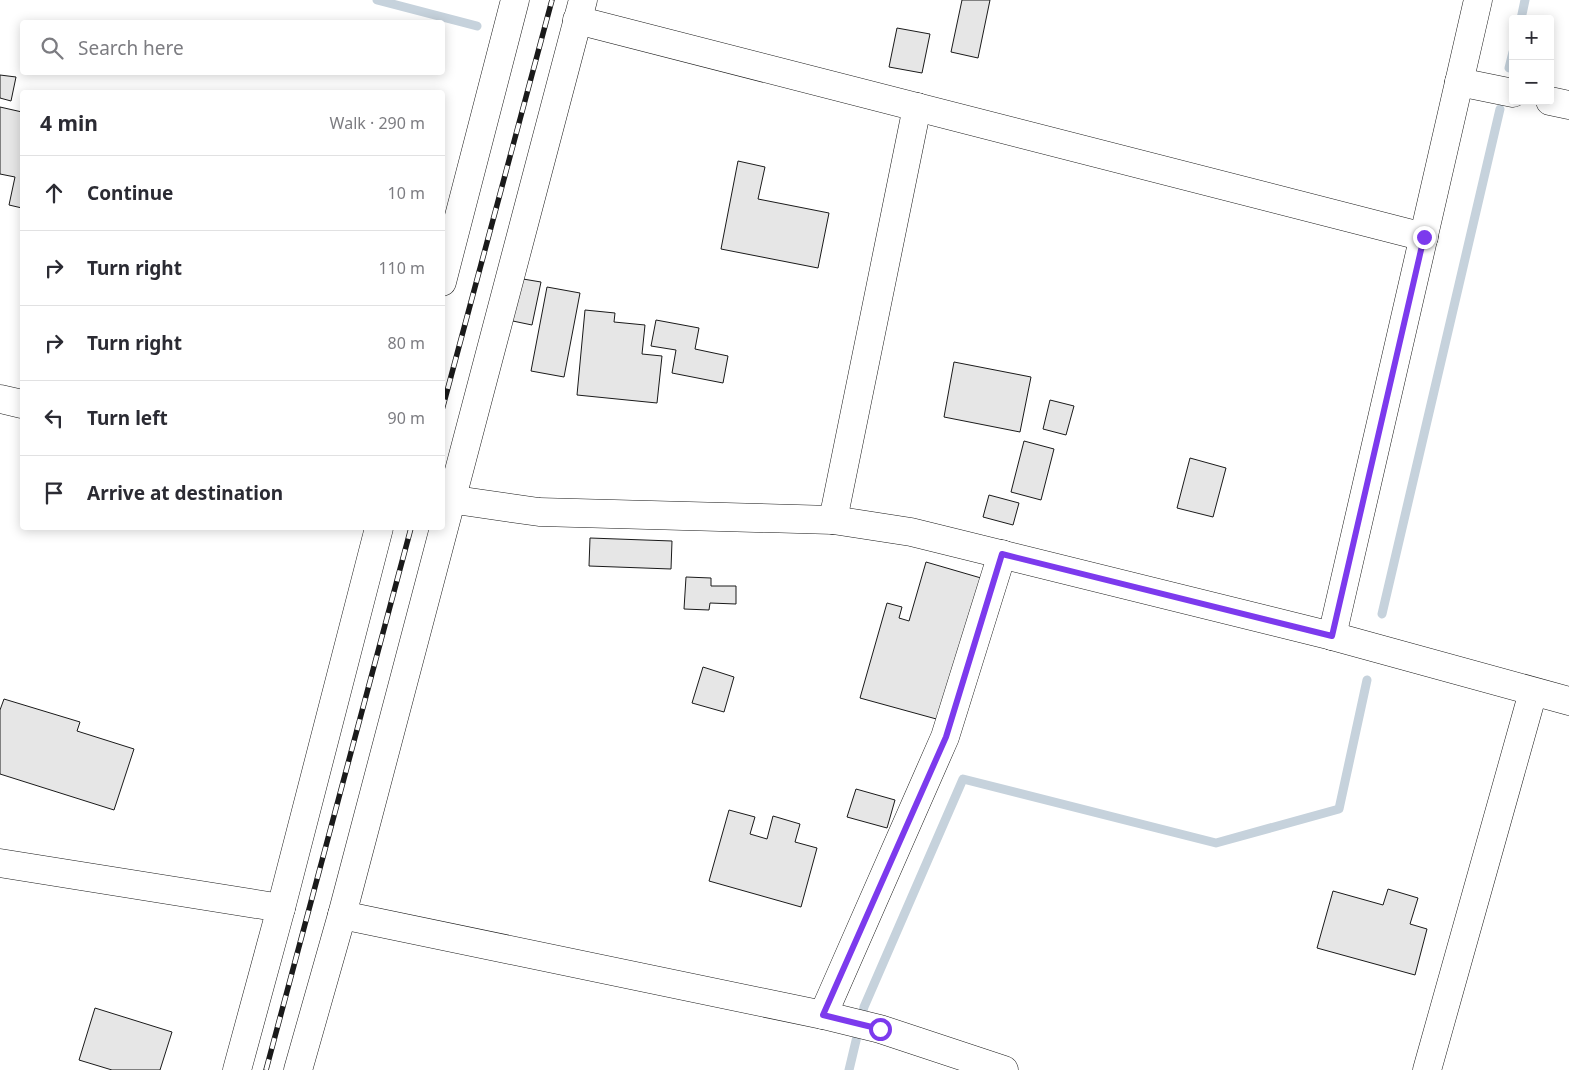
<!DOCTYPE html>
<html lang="en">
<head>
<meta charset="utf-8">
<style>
  body { margin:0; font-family:"Noto Sans",sans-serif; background:#f7f7f7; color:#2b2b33 }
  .controls { position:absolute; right:15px; top:15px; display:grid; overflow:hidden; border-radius:5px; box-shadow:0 2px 12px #0003 }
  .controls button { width:45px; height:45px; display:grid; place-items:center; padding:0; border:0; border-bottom:1px solid #e1e1e2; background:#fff; color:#2b2b33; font:25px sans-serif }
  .stop { position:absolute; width:15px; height:15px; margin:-11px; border:4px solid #7c3aed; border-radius:50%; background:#fff }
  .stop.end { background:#7c3aed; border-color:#fff; box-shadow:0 1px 5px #0008 }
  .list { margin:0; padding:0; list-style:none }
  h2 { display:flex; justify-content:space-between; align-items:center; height:65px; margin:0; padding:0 20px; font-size:21px }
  h2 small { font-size:16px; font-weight:400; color:#7c7c81 }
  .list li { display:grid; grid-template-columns:32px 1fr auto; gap:15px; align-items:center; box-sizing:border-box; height:75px; padding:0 20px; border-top:1px solid #e1e1e2 }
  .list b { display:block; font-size:19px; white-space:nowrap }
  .list em { font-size:16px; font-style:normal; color:#7c7c81 }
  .icon { flex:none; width:28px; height:28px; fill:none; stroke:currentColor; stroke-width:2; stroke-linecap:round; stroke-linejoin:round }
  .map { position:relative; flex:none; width:1569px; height:1070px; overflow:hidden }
  .search { position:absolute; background:#fff; box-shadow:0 2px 12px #0003; left:20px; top:20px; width:425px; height:55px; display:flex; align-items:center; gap:12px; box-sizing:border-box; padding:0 18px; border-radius:5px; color:#7c7c81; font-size:19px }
  .panel { position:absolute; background:#fff; box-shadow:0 2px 12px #0003; left:20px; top:90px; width:425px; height:440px; border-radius:5px }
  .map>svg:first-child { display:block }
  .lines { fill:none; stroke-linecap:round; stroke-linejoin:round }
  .stream { stroke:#c6d2dc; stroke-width:9 }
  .building { fill:#e6e6e6; stroke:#1a1a1a }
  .street-casing { stroke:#1a1a1a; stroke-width:29 }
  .secondary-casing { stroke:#1a1a1a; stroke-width:29 }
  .street { stroke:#fff; stroke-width:28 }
  .secondary { stroke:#fff; stroke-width:28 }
  .rail-casing { stroke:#1a1a1a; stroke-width:5.5 }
  .rail { stroke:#fff; stroke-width:4; stroke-dasharray:11; stroke-linecap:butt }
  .route { stroke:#7c3aed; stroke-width:6 }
</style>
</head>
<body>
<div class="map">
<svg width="1569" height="1070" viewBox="0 0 1569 1070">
  <rect width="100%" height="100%" fill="#fff"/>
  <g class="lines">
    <g class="stream">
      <path d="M377 0 477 26"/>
      <path d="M1521 19 1525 0"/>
      <path d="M1509 68 1513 52"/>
      <path d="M1382 614 1500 109"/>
      <path d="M849 1070 864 1007 963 779 1216 843 1339 809 1367 680"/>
    </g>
  </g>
  <g class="building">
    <path d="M962 0H990L978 58 951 52Z"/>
    <path d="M897 28 930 34 922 73 889 67Z"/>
    <path d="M0 75 16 77 11 101 0 98Z"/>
    <path d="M0 107 22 112V208L9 205 15 177 0 174Z"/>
    <path d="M738 161 765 167 758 199 829 213 818 268 721 249Z"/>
    <path d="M517 278 541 282 532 325 508 320Z"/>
    <path d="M547 287 580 293 564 377 531 371Z"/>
    <path d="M585 310 615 313 614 322 645 325 642 354 662 356 657 403 577 395Z"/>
    <path d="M656 320 699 328 695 349 728 356 723 383 672 373 676 350 651 346Z"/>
    <path d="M954 362 1031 377 1020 432 944 417Z"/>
    <path d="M1050 400 1074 406 1066 435 1043 429Z"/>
    <path d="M1024 441 1054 449 1041 500 1011 492Z"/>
    <path d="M1190 458 1226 468 1213 517 1177 508Z"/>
    <path d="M989 495 1019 503 1013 525 983 517Z"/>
    <path d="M590 538 672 541 671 569 589 566Z"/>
    <path d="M926 562 981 578 940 720 860 698 887 603 902 607 899 618 909 621Z"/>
    <path d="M686 577 711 578V586H736V604L710 603 709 610 684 609Z"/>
    <path d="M703 667 734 677 724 712 692 703Z"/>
    <path d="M4 699 80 722 77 731 134 749 114 810 0 774V710Z"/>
    <path d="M856 789 895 800 887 828 847 817Z"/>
    <path d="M729 810 755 817 750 834 767 839 773 816 800 824 795 842 817 848 801 907 709 881Z"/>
    <path d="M1388 889 1418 898 1410 924 1427 929 1415 975 1317 948 1333 891 1383 905Z"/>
    <path d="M95 1008 172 1032 160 1070H112L79 1060Z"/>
  </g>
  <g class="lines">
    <defs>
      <g id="street">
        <path d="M577 20 1424 237"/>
        <path d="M1459 82 1513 93"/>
        <path d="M1550 101 1569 105"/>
        <path d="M442 282 515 0"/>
        <path d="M833 520 917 107"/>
        <path d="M1332 636 1478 0"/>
        <path d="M0 863 281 908"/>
        <path d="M342 915 823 1015 880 1029 1004 1070"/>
        <path d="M823 1015 945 737 1002 554"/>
        <path d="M237 1070 281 908 379 528"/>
        <path d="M298 1070 342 915 583 0"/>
        <path d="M1427 1070 1533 692"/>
      </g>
      <g id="secondary">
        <path d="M0 399 22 404"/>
        <path d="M442 498 539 512 833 520 911 532 1332 636 1569 701"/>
      </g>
    </defs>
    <use href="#street" class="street-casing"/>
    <use href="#secondary" class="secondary-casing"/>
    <use href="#street" class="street"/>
    <use href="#secondary" class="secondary"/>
    <defs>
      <g id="rail">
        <path d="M442 410 552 0"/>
        <path d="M266 1070 411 528"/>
      </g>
    </defs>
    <use href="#rail" class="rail-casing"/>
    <use href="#rail" class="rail"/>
  </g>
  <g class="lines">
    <path class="route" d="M880 1029 823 1015 946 737 1002 554 1332 636 1424 237"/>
  </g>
</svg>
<div class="controls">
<button>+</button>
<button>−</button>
</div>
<div class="stop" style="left:880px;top:1029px"></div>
<div class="stop end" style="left:1424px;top:237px"></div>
<div class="search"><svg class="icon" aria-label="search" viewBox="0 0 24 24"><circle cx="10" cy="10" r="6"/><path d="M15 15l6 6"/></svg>Search here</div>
<section class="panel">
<h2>4 min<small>Walk · 290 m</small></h2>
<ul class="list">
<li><svg class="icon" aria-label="ahead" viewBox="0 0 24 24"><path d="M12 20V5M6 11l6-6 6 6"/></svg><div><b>Continue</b></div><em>10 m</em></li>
<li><svg class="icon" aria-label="right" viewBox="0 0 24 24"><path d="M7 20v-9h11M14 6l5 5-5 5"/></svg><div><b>Turn right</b></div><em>110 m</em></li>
<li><svg class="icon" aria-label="right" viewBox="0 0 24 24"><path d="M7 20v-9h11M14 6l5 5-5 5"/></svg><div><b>Turn right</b></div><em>80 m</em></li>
<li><svg class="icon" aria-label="left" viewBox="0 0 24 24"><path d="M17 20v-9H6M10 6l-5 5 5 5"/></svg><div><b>Turn left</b></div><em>90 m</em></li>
<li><svg class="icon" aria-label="arrive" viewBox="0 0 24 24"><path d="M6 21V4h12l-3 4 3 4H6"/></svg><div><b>Arrive at destination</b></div></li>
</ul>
</section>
</div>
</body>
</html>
